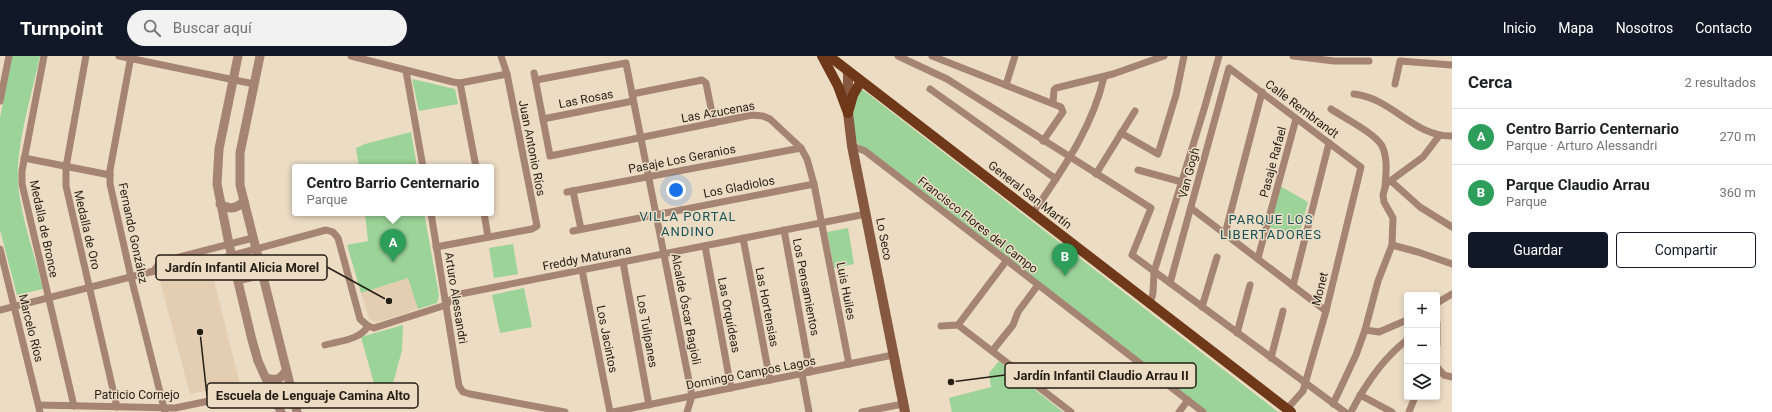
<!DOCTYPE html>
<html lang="es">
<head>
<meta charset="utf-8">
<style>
  body { margin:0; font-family:Roboto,sans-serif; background:#f2f2f2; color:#202124 }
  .controls { position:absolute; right:12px; bottom:12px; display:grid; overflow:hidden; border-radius:4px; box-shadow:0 2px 6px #0003 }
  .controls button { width:36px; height:36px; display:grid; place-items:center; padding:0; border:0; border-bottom:1px solid #e0e0e0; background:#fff; color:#202124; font:20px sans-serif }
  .you { position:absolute; left:676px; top:134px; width:14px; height:14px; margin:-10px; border:3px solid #fff; border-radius:50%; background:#1a73e8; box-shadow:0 0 0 6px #1a73e833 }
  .badge { display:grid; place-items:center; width:26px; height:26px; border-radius:50%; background:#111827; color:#fff; font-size:13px; font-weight:700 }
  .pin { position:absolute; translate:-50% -33px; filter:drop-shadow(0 1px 2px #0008) }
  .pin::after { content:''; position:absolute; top:21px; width:14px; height:12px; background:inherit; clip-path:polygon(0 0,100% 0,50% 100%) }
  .popup { position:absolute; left:292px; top:108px; width:202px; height:52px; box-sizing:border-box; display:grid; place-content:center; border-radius:4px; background:#fff; filter:drop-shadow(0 1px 3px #0005); font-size:13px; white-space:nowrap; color:#757577 }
  .popup b { font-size:15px; color:#202124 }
  .popup::after { content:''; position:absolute; left:50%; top:100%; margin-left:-8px; border:8px solid transparent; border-top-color:#fff }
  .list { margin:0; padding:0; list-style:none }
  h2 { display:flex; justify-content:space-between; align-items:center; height:52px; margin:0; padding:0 16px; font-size:17px }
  h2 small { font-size:13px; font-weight:400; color:#757577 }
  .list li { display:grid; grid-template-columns:26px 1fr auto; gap:12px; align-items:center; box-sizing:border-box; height:56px; padding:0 16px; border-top:1px solid #e0e0e0 }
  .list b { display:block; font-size:15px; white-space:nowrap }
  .list p { margin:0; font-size:13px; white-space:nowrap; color:#757577 }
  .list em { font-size:13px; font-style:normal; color:#757577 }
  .actions { display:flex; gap:8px; padding:12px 16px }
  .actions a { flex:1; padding:9px 0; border:1px solid #111827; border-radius:4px; text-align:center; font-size:14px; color:#111827 }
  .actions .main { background:#111827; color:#fff }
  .icon { flex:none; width:22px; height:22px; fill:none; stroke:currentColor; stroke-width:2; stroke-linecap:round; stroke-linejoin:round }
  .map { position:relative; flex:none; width:1452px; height:356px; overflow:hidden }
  header { display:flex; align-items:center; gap:24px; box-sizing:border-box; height:56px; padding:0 20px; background:#111827; color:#fff }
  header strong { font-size:19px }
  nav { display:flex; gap:22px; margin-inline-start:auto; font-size:14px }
  .search { width:280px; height:36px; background:#f2f2f2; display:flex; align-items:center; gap:10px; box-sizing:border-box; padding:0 14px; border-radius:22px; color:#757577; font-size:15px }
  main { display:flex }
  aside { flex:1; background:#fff }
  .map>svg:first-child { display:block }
  .built { fill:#e3ceb1 }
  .green { fill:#9bd398 }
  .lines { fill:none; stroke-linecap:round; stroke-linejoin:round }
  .minor { stroke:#a58473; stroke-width:7 }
  .tertiary { stroke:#a58473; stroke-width:9 }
  .secondary { stroke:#86583f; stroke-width:10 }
  .primary { stroke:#6f3818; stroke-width:10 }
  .labels { text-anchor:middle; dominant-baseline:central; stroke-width:3; stroke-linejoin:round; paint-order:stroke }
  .street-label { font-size:12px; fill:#241e15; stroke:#ecdcc4 }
  .neighbourhood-label { font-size:13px; letter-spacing:1px; fill:#175359; stroke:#ecdcc4 }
  .leader { fill:none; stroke:#241e15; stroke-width:1.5 }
  .callout-dot { fill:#241e15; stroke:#ecdcc4; stroke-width:1.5 }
  .callout { fill:#ecdcc4; stroke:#241e15; stroke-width:1.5 }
  .callout-label { font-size:13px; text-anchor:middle; font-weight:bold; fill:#241e15 }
</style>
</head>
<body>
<header>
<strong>Turnpoint</strong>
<div class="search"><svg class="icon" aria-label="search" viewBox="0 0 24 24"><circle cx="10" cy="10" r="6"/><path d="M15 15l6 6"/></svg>Buscar aquí</div>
<nav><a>Inicio</a><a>Mapa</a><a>Nosotros</a><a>Contacto</a></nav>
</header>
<main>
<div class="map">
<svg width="1452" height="356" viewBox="0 0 1452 356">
  <rect width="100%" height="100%" fill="#ecdcc4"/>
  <g class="built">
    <path d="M211 213 240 328 190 338 160 225Z"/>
    <path d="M408 222 418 253 376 267 369 263 361 237Z"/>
  </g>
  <g class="green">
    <path d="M12 0H40C32 38 16 88 18 126 20 159 35 200 43 233L17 239 0 174V62Z"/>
    <path d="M412 23 455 33 458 48 419 55Z"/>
    <path d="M859 33 863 34 1278 356H1204L858 88C848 73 854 49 859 33Z"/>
    <path d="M411 76 417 111H359L356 92 365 88Z"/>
    <path d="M1280 130 1308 146 1299 180 1268 171Z"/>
    <path d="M365 157H424L439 239 437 247 418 253 408 222 361 237 347 189 368 185Z"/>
    <path d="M848 172 854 208 834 212 827 176Z"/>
    <path d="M513 188 518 218 494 222 489 192Z"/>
    <path d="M524 232 532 271 500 277 492 239Z"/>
    <path d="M403 269 402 294 391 335 377 338 361 281Z"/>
    <path d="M999 305 1063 356H952L949 342 991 331 989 317Z"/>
  </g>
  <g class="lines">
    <g class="minor">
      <path d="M44 0 22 115V128L74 350"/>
      <path d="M86 0 66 111V130L117 351"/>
      <path d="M119 0 254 28"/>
      <path d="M131 0 110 114V128L131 221 165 356"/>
      <path d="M351 0 453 26 460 27 507 18"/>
      <path d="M898 0 947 23 1151 152 1132 199 1345 356"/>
      <path d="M932 0 1061 51 1063 56 1043 85"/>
      <path d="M1293 0 1334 5H1369"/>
      <path d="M406 15 423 111"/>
      <path d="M534 17 550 100 752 59 763 60 770 63 801 92 807 103 814 128 849 308"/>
      <path d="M536 24 626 7 692 340 687 356"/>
      <path d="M460 27 476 111"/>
      <path d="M1395 28 1400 5 1452 9"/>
      <path d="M1006 29 1015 0"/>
      <path d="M930 33 1056 123"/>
      <path d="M632 38 702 24 706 27 714 67"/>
      <path d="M1354 38C1392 42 1414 81 1452 80"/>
      <path d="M0 45 9 0"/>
      <path d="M1053 47 1054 34 1056 32 1113 18 1164 0"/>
      <path d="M1331 53C1344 62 1375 77 1382 90 1388 102 1386 118 1385 131"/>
      <path d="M543 63 633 45"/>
      <path d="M1121 77 1158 98 1176 39 1184 0"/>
      <path d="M852 90 865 95 1203 356"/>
      <path d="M24 102 110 119"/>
      <path d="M1138 114 1182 126"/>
      <path d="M1096 118 1135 55"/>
      <path d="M1391 125 1420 151 1452 171"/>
      <path d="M573 135 581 173"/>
      <path d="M567 136 801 92"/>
      <path d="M1191 152 1326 255"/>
      <path d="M431 157 459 330 463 336 470 338 565 356"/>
      <path d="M484 157 488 181"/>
      <path d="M1033 157C1062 114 1092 73 1104 21"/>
      <path d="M784 174 810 316"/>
      <path d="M573 175 814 128"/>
      <path d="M1225 178 1262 36"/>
      <path d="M743 182 770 324"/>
      <path d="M1392 189 1418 196 1452 208"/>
      <path d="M705 190 731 332"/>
      <path d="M436 191 532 173 537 170 507 18 501 0"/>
      <path d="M0 193 40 356"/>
      <path d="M1258 202 1296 63"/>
      <path d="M623 206 649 349"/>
      <path d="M582 214 610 356"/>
      <path d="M154 215 160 206 253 182"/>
      <path d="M1170 227 1229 12 1361 111 1326 255 1305 328 1303 335 1287 353"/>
      <path d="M1293 230 1329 87"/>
      <path d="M1437 247 1452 238"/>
      <path d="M1150 248 1153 237 1154 216 1205 50 1219 0"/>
      <path d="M1202 251 1217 201"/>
      <path d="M0 254 154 215 171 216 326 174 333 176 338 182 360 263 368 270 374 272 446 249 455 239 866 158"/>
      <path d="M1437 267V288"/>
      <path d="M958 269 1071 356"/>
      <path d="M941 270 958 269 1007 204"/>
      <path d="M1365 274 1379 276 1407 264"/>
      <path d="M1237 277 1250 229"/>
      <path d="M325 289C339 285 360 284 368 270"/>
      <path d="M993 294 1013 269 1018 256 1038 229"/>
      <path d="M1271 302 1283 255"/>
      <path d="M1437 311 1444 319 1452 321"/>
      <path d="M802 318 809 356"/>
      <path d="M1360 339 1392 356"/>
      <path d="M1333 348 1356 299 1365 274 1378 225 1392 189 1393 162 1384 146 1383 139 1386 128 1423 101 1439 80"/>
      <path d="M39 349 175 352 233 340"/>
      <path d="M613 356 893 299"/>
      <path d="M862 356 903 348"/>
      <path d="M1179 356 1188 344"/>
      <path d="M1351 356C1365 329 1382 303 1407 284"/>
      <path d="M1409 356 1415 341"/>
    </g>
    <g class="tertiary">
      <path d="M238 0 219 93 217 128 229 188 252 284 258 305 281 356"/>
      <path d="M260 0 240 97V129L297 356"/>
      <path d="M220 148C229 154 237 153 244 145"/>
      <path d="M238 224 262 218"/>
      <path d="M266 322C276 325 281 323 286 315"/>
      <path d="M273 339C278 332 283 330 291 333"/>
    </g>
    <path class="secondary" d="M848 15V57L852 90 905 356"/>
    <g class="primary">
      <path d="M822 0 838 30 848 57"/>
      <path d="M829 0 1291 356"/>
      <path d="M848 57 853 39 861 25"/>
    </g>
  </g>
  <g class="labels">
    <g class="street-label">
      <text transform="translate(586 43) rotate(-11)">Las Rosas</text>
      <text transform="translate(1302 53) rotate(37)">Calle Rembrandt</text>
      <text transform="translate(718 56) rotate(-10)">Las Azucenas</text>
      <text transform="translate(532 92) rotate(79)">Juan Antonio Ríos</text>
      <text transform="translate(682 103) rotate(-11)">Pasaje Los Geranios</text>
      <text transform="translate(1273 106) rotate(-75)">Pasaje Rafael</text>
      <text transform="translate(1189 117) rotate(-75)">Van Gogh</text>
      <text transform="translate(739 131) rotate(-11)">Los Gladiolos</text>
      <text transform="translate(1030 139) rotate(38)">General San Martín</text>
      <text transform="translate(978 169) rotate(38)">Francisco Flores del Campo</text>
      <text transform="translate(44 173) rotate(78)">Medalla de Bronce</text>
      <text transform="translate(87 174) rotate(77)">Medalla de Oro</text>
      <text transform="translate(133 177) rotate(78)">Fernando González</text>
      <text transform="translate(884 183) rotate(79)">Lo Seco</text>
      <text transform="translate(587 202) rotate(-11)">Freddy Maturana</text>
      <text transform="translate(806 231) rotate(79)">Los Pensamientos</text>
      <text transform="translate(1320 233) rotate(-76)">Monet</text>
      <text transform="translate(846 235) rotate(79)">Luis Huiles</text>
      <text transform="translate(456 242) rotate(81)">Arturo Alessandri</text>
      <text transform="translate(767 251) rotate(79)">Las Hortensias</text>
      <text transform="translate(686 253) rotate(79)">Alcalde Óscar Bagioli</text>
      <text transform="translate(729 259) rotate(79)">Las Orquídeas</text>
      <text transform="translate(31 272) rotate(76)">Marcelo Ríos</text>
      <text transform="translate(647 275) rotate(80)">Los Tulipanes</text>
      <text transform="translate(607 283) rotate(79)">Los Jacintos</text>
      <text transform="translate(751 317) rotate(-11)">Domingo Campos Lagos</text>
      <text x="137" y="339">Patricio Cornejo</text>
    </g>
    <g class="neighbourhood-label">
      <text x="688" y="160">VILLA PORTAL<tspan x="688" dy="15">ANDINO</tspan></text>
      <text x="1271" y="163">PARQUE LOS<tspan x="1271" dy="15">LIBERTADORES</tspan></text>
    </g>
  </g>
  <path class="leader" d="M389 245L327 211M951 326L1005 319M200 276L207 340"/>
  <g class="callout-dot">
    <circle cx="389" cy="245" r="4"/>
    <circle cx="951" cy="326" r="4"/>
    <circle cx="200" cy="276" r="4"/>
  </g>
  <g class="callout">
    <rect x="156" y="199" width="171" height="25" rx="4"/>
    <rect x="1005" y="307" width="191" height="25" rx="4"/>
    <rect x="207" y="327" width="211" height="25" rx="4"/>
  </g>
  <g class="callout-label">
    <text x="242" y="216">Jardín Infantil Alicia Morel</text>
    <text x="1101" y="324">Jardín Infantil Claudio Arrau II</text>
    <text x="313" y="344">Escuela de Lenguaje Camina Alto</text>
  </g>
</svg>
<div class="controls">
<button>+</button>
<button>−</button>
<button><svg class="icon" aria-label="layers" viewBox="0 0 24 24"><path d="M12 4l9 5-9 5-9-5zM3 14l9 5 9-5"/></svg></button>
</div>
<div class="you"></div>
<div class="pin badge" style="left:393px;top:206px;background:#2e9e5b">A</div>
<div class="popup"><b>Centro Barrio Centernario</b>Parque</div>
<div class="pin badge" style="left:1065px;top:220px;background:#2e9e5b">B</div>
</div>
<aside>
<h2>Cerca<small>2 resultados</small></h2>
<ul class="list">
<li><span class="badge" style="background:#2e9e5b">A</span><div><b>Centro Barrio Centernario</b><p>Parque · Arturo Alessandri</p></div><em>270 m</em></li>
<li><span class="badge" style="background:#2e9e5b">B</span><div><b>Parque Claudio Arrau</b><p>Parque</p></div><em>360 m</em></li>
</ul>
<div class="actions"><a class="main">Guardar</a><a>Compartir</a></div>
</aside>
</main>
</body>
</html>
